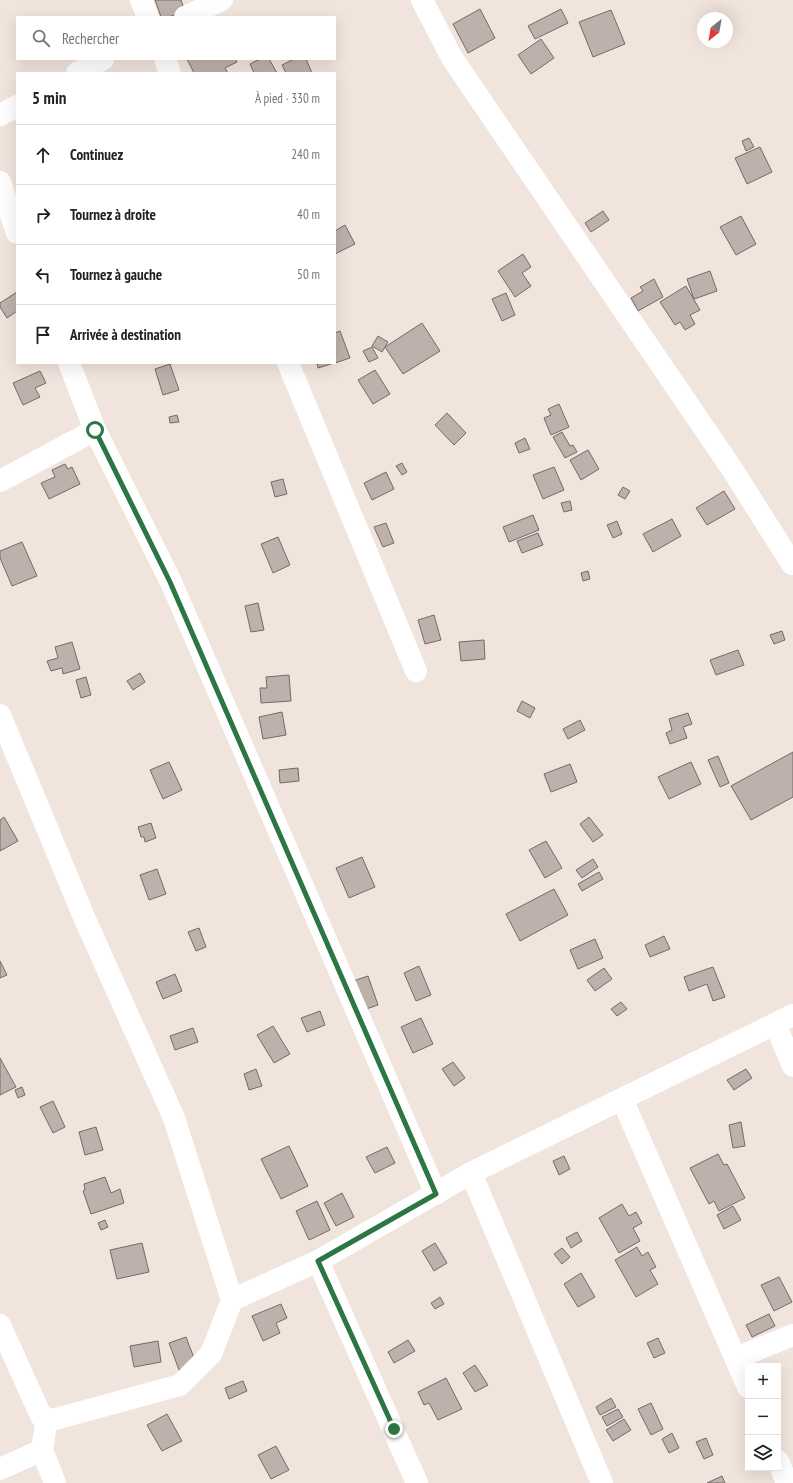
<!DOCTYPE html>
<html lang="fr">
<head>
<meta charset="utf-8">
<style>
  body { margin:0; font-family:"PT Sans Narrow",sans-serif; background:#f2f2f2; color:#222 }
  .controls { position:absolute; right:12px; bottom:12px; display:grid; overflow:hidden; border-radius:0px; box-shadow:0 4px 16px #0002 }
  .controls button { width:36px; height:36px; display:grid; place-items:center; padding:0; border:0; border-bottom:1px solid #e0e0e0; background:#fff; color:#222; font:20px sans-serif }
  .compass { position:absolute; left:697px; top:12px; width:36px; height:36px; border-radius:50%; background:#fff; box-shadow:0 4px 16px #0002; rotate:211deg }
  .stop { position:absolute; width:12px; height:12px; margin:-9px; border:3px solid #2c7643; border-radius:50%; background:#fff }
  .stop.end { background:#2c7643; border-color:#fff; box-shadow:0 1px 4px #0008 }
  .list { margin:0; padding:0; list-style:none }
  h2 { display:flex; justify-content:space-between; align-items:center; height:52px; margin:0; padding:0 16px; font-size:17px }
  h2 small { font-size:13px; font-weight:400; color:#767676 }
  .list li { display:grid; grid-template-columns:26px 1fr auto; gap:12px; align-items:center; box-sizing:border-box; height:60px; padding:0 16px; border-top:1px solid #e0e0e0 }
  .list b { display:block; font-size:15px; white-space:nowrap }
  .list em { font-size:13px; font-style:normal; color:#767676 }
  .icon { flex:none; width:22px; height:22px; fill:none; stroke:currentColor; stroke-width:2; stroke-linecap:round; stroke-linejoin:round }
  .map { position:relative; flex:none; width:793px; height:1483px; overflow:hidden }
  .search { position:absolute; background:#fff; box-shadow:0 4px 16px #0002; left:16px; top:16px; width:320px; height:44px; display:flex; align-items:center; gap:10px; box-sizing:border-box; padding:0 14px; border-radius:0px; color:#767676; font-size:15px }
  .panel { position:absolute; background:#fff; box-shadow:0 4px 16px #0002; left:16px; top:72px; width:320px; height:292px; border-radius:0px }
  .map>svg:first-child { display:block }
  .building { fill:#beb0ab; stroke:#776a66 }
  .lines { fill:none; stroke-linecap:round; stroke-linejoin:round }
  .minor { stroke:#fff; stroke-width:22 }
  .route { stroke:#2c7643; stroke-width:5 }
</style>
</head>
<body>
<div class="map">
<svg width="793" height="1483" viewBox="0 0 793 1483">
  <rect width="100%" height="100%" fill="#f1e4dc"/>
  <g class="building">
    <path d="M155 0H181L185 11 169 17H161Z"/>
    <path d="M480 9 495 38 468 53 453 24Z"/>
    <path d="M561 9 568 23 535 39 528 26Z"/>
    <path d="M611 10 625 44 593 57 579 22Z"/>
    <path d="M541 39 554 58 531 74 518 55Z"/>
    <path d="M187 59H235L237 62 225 68 228 73H194Z"/>
    <path d="M260 59H269L277 73H254L250 64Z"/>
    <path d="M294 59H306L312 73H286L282 65Z"/>
    <path d="M749 138 754 147 746 151 742 141Z"/>
    <path d="M760 147 772 172 747 184 735 158Z"/>
    <path d="M603 211 609 220 591 232 585 223Z"/>
    <path d="M741 216 756 244 736 255 720 227Z"/>
    <path d="M345 225 355 244 335 254V231Z"/>
    <path d="M523 254 531 267 522 273 531 286 515 297 498 271Z"/>
    <path d="M710 271 717 291 694 299 687 279Z"/>
    <path d="M654 279 663 297 638 311 631 298 643 291 640 287Z"/>
    <path d="M686 286 700 310 690 315 695 324 685 330 680 322 675 325 660 302Z"/>
    <path d="M17 292V311L7 318 0 307V303Z"/>
    <path d="M506 293 515 315 502 321 492 299Z"/>
    <path d="M422 323 440 351 403 374 385 347Z"/>
    <path d="M340 331 350 358 335 363V333Z"/>
    <path d="M378 336 388 342 382 352 372 346Z"/>
    <path d="M372 347 378 358 369 362 363 351Z"/>
    <path d="M317 363H334L318 368Z"/>
    <path d="M170 364 179 390 163 395 155 369Z"/>
    <path d="M375 370 390 394 373 404 358 380Z"/>
    <path d="M40 371 46 383 35 388 40 397 23 405 13 383Z"/>
    <path d="M559 404 569 427 551 435 544 418 551 415 548 409Z"/>
    <path d="M447 413 466 433 454 445 435 425Z"/>
    <path d="M177 415 179 422 170 423 169 417Z"/>
    <path d="M562 432 570 446 573 445 577 452 565 458 553 437Z"/>
    <path d="M525 438 530 449 519 453 515 443Z"/>
    <path d="M588 450 599 469 581 480 570 460Z"/>
    <path d="M402 463 407 472 402 475 396 466Z"/>
    <path d="M65 464 68 469 72 467 80 484 49 499 41 483 55 477 52 470Z"/>
    <path d="M554 467 564 490 543 499 533 475Z"/>
    <path d="M386 472 394 489 372 500 364 483Z"/>
    <path d="M283 479 287 494 275 497 271 482Z"/>
    <path d="M623 487 630 491 625 499 618 495Z"/>
    <path d="M724 491 735 509 707 525 696 508Z"/>
    <path d="M570 501 572 510 564 512 561 503Z"/>
    <path d="M533 515 539 530 509 542 503 527Z"/>
    <path d="M672 519 681 536 653 552 643 534Z"/>
    <path d="M617 521 622 534 613 538 607 525Z"/>
    <path d="M386 523 394 543 383 547 374 527Z"/>
    <path d="M538 533 543 545 522 553 517 541Z"/>
    <path d="M278 537 290 565 273 573 261 544Z"/>
    <path d="M22 542 37 576 12 586 0 558V551Z"/>
    <path d="M588 571 590 579 583 581 581 573Z"/>
    <path d="M258 603 264 630 251 632 245 606Z"/>
    <path d="M434 615 441 640 425 644 418 620Z"/>
    <path d="M782 631 785 640 774 644 770 635Z"/>
    <path d="M484 640 485 659 461 661 459 642Z"/>
    <path d="M72 642 80 669 63 674 62 668 51 671 47 661 58 658 55 647Z"/>
    <path d="M738 650 744 665 716 675 710 660Z"/>
    <path d="M140 673 145 682 133 690 127 681Z"/>
    <path d="M289 675 291 701 261 703 260 688H267L266 677Z"/>
    <path d="M86 677 91 695 81 698 76 680Z"/>
    <path d="M522 701 535 708 530 718 517 711Z"/>
    <path d="M282 712 286 735 263 739 259 717Z"/>
    <path d="M688 713 692 724 683 727 687 738 670 744 666 733 672 730 669 719Z"/>
    <path d="M580 720 585 730 568 739 563 729Z"/>
    <path d="M793 752V797L751 820 731 786Z"/>
    <path d="M718 756 729 783 720 787 708 760Z"/>
    <path d="M169 762 182 790 163 799 150 770Z"/>
    <path d="M691 762 701 784 669 799 658 777Z"/>
    <path d="M570 764 577 782 551 792 544 774Z"/>
    <path d="M298 768 299 781 280 783 279 770Z"/>
    <path d="M4 817 18 841 0 851V820Z"/>
    <path d="M589 817 603 835 593 842 580 824Z"/>
    <path d="M151 823 156 838 145 842 144 837H141L138 827Z"/>
    <path d="M546 841 562 868 545 878 529 850Z"/>
    <path d="M362 857 375 887 349 898 336 868Z"/>
    <path d="M593 859 598 867 582 878 576 870Z"/>
    <path d="M157 869 166 894 149 900 140 875Z"/>
    <path d="M599 872 603 879 582 891 578 884Z"/>
    <path d="M554 889 568 915 520 941 506 914Z"/>
    <path d="M199 928 206 947 196 951 188 932Z"/>
    <path d="M664 936 670 949 650 957 645 945Z"/>
    <path d="M595 939 603 958 578 969 570 950Z"/>
    <path d="M0 961 7 975 0 978Z"/>
    <path d="M419 966 431 995 416 1001 404 973Z"/>
    <path d="M713 967 725 997 713 1001 707 984 689 991 684 977Z"/>
    <path d="M604 968 612 979 595 991 587 980Z"/>
    <path d="M175 974 182 991 163 999 156 982Z"/>
    <path d="M368 976 378 1005 360 1011 350 982Z"/>
    <path d="M621 1002 627 1009 617 1016 611 1009Z"/>
    <path d="M320 1011 325 1025 307 1032 301 1018Z"/>
    <path d="M421 1018 433 1044 413 1053 401 1027Z"/>
    <path d="M273 1026 290 1054 274 1063 257 1035Z"/>
    <path d="M193 1028 198 1042 175 1050 170 1036Z"/>
    <path d="M0 1058 16 1087 0 1095Z"/>
    <path d="M453 1062 465 1078 454 1086 442 1069Z"/>
    <path d="M256 1069 262 1086 249 1090 244 1074Z"/>
    <path d="M746 1069 752 1078 734 1090 727 1080Z"/>
    <path d="M22 1087 25 1095 18 1098 15 1090Z"/>
    <path d="M53 1101 65 1127 53 1133 40 1107Z"/>
    <path d="M741 1122 745 1146 733 1148 729 1125Z"/>
    <path d="M96 1127 103 1150 85 1155 79 1132Z"/>
    <path d="M289 1146 308 1186 281 1199 261 1159Z"/>
    <path d="M387 1147 395 1163 375 1173 366 1157Z"/>
    <path d="M718 1154 724 1165 727 1164 745 1198 719 1211 714 1201 709 1204 690 1168Z"/>
    <path d="M564 1156 570 1169 559 1175 553 1161Z"/>
    <path d="M105 1177 111 1193 120 1189 124 1203 91 1214 83 1191 85 1190 84 1184Z"/>
    <path d="M342 1193 354 1217 336 1226 324 1203Z"/>
    <path d="M317 1201 330 1230 309 1240 296 1211Z"/>
    <path d="M622 1204 629 1216 636 1212 642 1223 633 1228 640 1241 619 1253 599 1218Z"/>
    <path d="M733 1206 741 1220 724 1229 717 1215Z"/>
    <path d="M105 1220 108 1227 101 1230 98 1223Z"/>
    <path d="M577 1232 582 1241 571 1248 566 1238Z"/>
    <path d="M142 1243 149 1272 117 1279 110 1250Z"/>
    <path d="M435 1243 447 1263 434 1271 422 1251Z"/>
    <path d="M637 1247 642 1256 648 1252 656 1267 650 1270 658 1284 636 1297 615 1260Z"/>
    <path d="M562 1248 570 1257 562 1264 554 1254Z"/>
    <path d="M581 1273 595 1297 578 1307 564 1284Z"/>
    <path d="M779 1277 792 1302 774 1311 761 1285Z"/>
    <path d="M440 1297 444 1304 435 1309 431 1303Z"/>
    <path d="M281 1304 287 1318 276 1323 280 1333 263 1341 252 1316Z"/>
    <path d="M769 1314 775 1326 752 1337 746 1325Z"/>
    <path d="M186 1337 196 1363 179 1370 169 1343Z"/>
    <path d="M658 1338 665 1353 654 1358 647 1343Z"/>
    <path d="M408 1340 415 1351 394 1363 388 1352Z"/>
    <path d="M158 1341 161 1362 134 1367 130 1346Z"/>
    <path d="M475 1365 488 1385 475 1392 463 1373Z"/>
    <path d="M446 1378 462 1409 438 1420 429 1403 424 1405 418 1392Z"/>
    <path d="M243 1381 247 1391 229 1399 225 1388Z"/>
    <path d="M611 1398 616 1407 600 1415 596 1407Z"/>
    <path d="M651 1403 663 1429 651 1435 638 1409Z"/>
    <path d="M618 1409 623 1417 607 1426 602 1417Z"/>
    <path d="M167 1414 182 1441 162 1451 147 1425Z"/>
    <path d="M624 1419 631 1430 613 1441 606 1430Z"/>
    <path d="M672 1433 679 1448 669 1453 662 1439Z"/>
    <path d="M706 1438 713 1455 704 1459 696 1442Z"/>
    <path d="M276 1446 289 1470 271 1479 258 1455Z"/>
    <path d="M722 1476 725 1483H707Z"/>
  </g>
  <g class="lines">
    <g class="minor">
      <path d="M141 0 148 17"/>
      <path d="M422 0 452 58 732 469 792 564"/>
      <path d="M185 17 222 0"/>
      <path d="M165 59 170 73"/>
      <path d="M77 73 103 59"/>
      <path d="M0 115 17 106"/>
      <path d="M0 182 17 233"/>
      <path d="M69 363 95 430 171 582 436 1194"/>
      <path d="M288 363 416 671"/>
      <path d="M0 481 95 430"/>
      <path d="M0 715 84 917 174 1118 232 1300"/>
      <path d="M775 1024 793 1066"/>
      <path d="M622 1099 748 1387"/>
      <path d="M471 1173 602 1483"/>
      <path d="M318 1261 417 1483"/>
      <path d="M0 1325 41 1416 52 1420 180 1385 211 1354 232 1300 318 1261 471 1173 793 1015"/>
      <path d="M736 1358 793 1335"/>
      <path d="M47 1418 42 1450 55 1483"/>
      <path d="M778 1461 787 1483"/>
      <path d="M0 1469 42 1450"/>
    </g>
  </g>
  <g class="lines">
    <path class="route" d="M95 430 170 582 436 1194 318 1261 394 1429"/>
  </g>
</svg>
<div class="controls">
<button>+</button>
<button>−</button>
<button><svg class="icon" aria-label="layers" viewBox="0 0 24 24"><path d="M12 4l9 5-9 5-9-5zM3 14l9 5 9-5"/></svg></button>
</div>
<svg class="compass" viewBox="-18 -18 36 36"><path d="M0-13l5 13h-10z" fill="#e53935"/><path d="M0 13l5-13h-10z" fill="#767676"/></svg>
<div class="stop" style="left:95px;top:430px"></div>
<div class="stop end" style="left:394px;top:1429px"></div>
<div class="search"><svg class="icon" aria-label="search" viewBox="0 0 24 24"><circle cx="10" cy="10" r="6"/><path d="M15 15l6 6"/></svg>Rechercher</div>
<section class="panel">
<h2>5 min<small>À pied · 330 m</small></h2>
<ul class="list">
<li><svg class="icon" aria-label="ahead" viewBox="0 0 24 24"><path d="M12 20V5M6 11l6-6 6 6"/></svg><div><b>Continuez</b></div><em>240 m</em></li>
<li><svg class="icon" aria-label="right" viewBox="0 0 24 24"><path d="M7 20v-9h11M14 6l5 5-5 5"/></svg><div><b>Tournez à droite</b></div><em>40 m</em></li>
<li><svg class="icon" aria-label="left" viewBox="0 0 24 24"><path d="M17 20v-9H6M10 6l-5 5 5 5"/></svg><div><b>Tournez à gauche</b></div><em>50 m</em></li>
<li><svg class="icon" aria-label="arrive" viewBox="0 0 24 24"><path d="M6 21V4h12l-3 4 3 4H6"/></svg><div><b>Arrivée à destination</b></div></li>
</ul>
</section>
</div>
</body>
</html>
